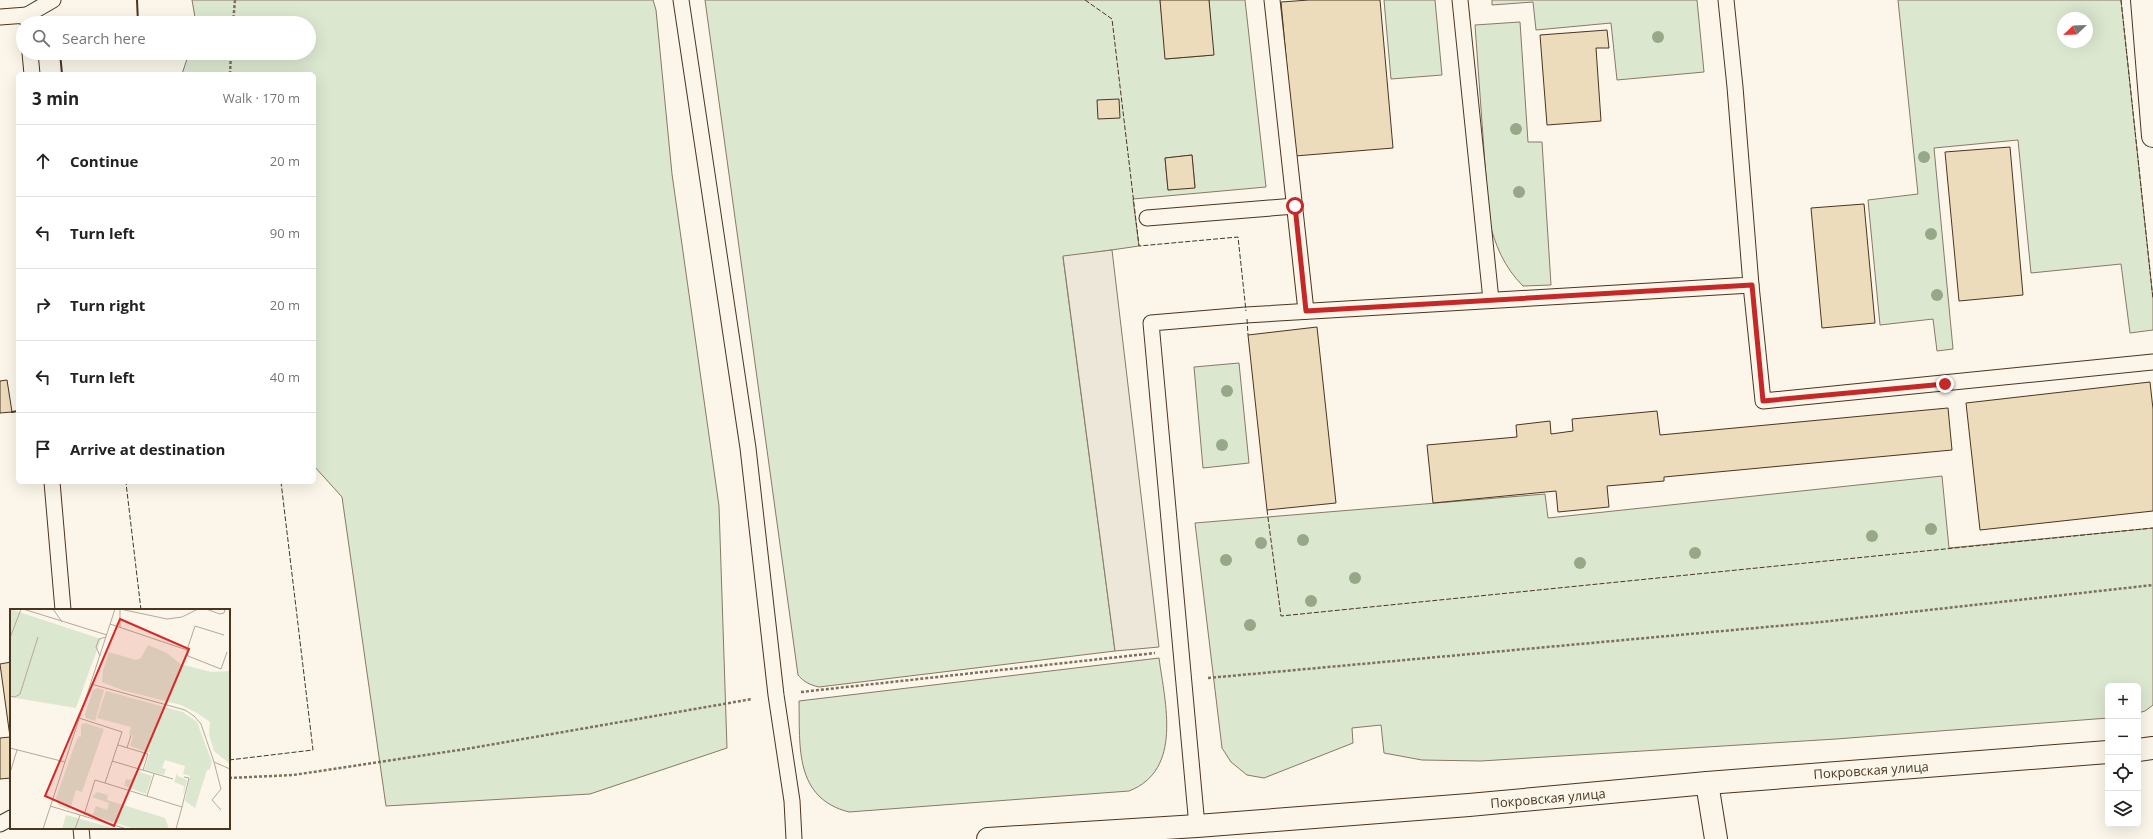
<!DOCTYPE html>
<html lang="en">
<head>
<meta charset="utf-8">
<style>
  body { margin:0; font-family:"Open Sans",sans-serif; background:#f2f2f2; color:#222 }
  .controls { position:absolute; right:12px; bottom:12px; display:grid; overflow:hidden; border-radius:6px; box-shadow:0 4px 16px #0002 }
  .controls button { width:36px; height:36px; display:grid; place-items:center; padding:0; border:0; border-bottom:1px solid #e0e0e0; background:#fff; color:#222; font:20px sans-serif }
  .compass { position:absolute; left:2057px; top:12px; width:36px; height:36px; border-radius:50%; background:#fff; box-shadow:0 4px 16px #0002; rotate:247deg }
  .stop { position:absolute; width:12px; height:12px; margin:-9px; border:3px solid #c62828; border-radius:50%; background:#fff }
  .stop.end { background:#c62828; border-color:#fff; box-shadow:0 1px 4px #0008 }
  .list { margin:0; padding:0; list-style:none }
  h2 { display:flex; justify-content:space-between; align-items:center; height:52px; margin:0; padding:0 16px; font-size:17px }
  h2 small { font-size:13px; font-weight:400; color:#767676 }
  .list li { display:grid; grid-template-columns:26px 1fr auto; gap:12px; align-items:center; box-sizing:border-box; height:72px; padding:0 16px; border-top:1px solid #e0e0e0 }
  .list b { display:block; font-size:15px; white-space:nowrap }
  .list em { font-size:13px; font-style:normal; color:#767676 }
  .icon { flex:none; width:22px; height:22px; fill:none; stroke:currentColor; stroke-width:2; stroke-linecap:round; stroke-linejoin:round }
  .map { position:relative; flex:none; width:2153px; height:839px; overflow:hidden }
  .search { position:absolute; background:#fff; box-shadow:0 4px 16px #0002; left:16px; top:16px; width:300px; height:44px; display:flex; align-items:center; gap:10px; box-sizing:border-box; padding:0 14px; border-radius:22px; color:#767676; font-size:15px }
  .panel { position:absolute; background:#fff; box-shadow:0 4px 16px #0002; left:16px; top:72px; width:300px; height:412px; border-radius:6px }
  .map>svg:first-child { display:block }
  .green { fill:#dce7d0; stroke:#887966; fill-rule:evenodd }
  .parking { fill:#ede7d9; stroke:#887966 }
  .building { fill:#ecdcbc; stroke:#4a3520 }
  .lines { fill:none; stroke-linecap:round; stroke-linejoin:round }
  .service-casing { stroke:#4a3520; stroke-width:17 }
  .minor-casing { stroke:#4a3520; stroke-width:24 }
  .primary-casing { stroke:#4a3520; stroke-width:24 }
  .path { stroke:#7f6f5c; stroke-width:2.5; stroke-dasharray:3 2; stroke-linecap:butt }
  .service { stroke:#fbf6e9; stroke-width:15 }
  .minor { stroke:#fbf6e9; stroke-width:22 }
  .primary { stroke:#fbf6e9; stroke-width:22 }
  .fence { stroke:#4a3520; stroke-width:1; stroke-dasharray:5 2; stroke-linecap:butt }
  .wall { stroke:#4a3520; stroke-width:2 }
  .tree { fill:#96a887 }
  .route { stroke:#c62828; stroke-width:5 }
  .labels { text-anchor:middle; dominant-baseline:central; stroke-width:3; stroke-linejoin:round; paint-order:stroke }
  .street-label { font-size:13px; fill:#4a3520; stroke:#fbf6e9 }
  .inset-road { fill:none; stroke:#b4a999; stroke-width:1 }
  .view { fill:#d62828; fill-opacity:0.15; stroke:#d62828; stroke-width:2 }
  .inset-edge { fill:none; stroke:#4a3520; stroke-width:2 }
</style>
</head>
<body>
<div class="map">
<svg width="2153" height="839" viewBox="0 0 2153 839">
  <rect width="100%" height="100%" fill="#fbf6e9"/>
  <g class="green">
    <path d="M192 0H653L656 10 672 174 719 506 727 748 590 794 386 806 342 497 314 466V74H182L189 53H309V23H196Z"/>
    <path d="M705 0H1160L1166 59 1213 55 1209 0H1245L1266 187 1133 199 1139 246 1063 257 1115 651 819 687C810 685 804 682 798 675ZM1192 155 1195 187 1168 190 1165 158Z"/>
    <path d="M1384 0H1435L1442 75 1391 79Z"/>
    <path d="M1492 0H1697L1704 72 1617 80 1611 23 1536 30 1533 2 1492 5Z"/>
    <path d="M1898 0H2121L2153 299V330L2130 333 2121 264 2031 273 2018 140 1934 148 1953 349 1937 351 1933 319 1880 325 1868 200 1918 194ZM2063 18H2087V42H2063Z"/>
    <path d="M1520 22 1528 142H1542L1551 285 1523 286C1504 267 1495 245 1489 220L1475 25Z"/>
    <path d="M1239 363 1249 463 1203 468 1194 367Z"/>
    <path d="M1942 476 1949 548 2153 528V705L2145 711 2138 713V686H2108V718L1836 739 1481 761 1422 760 1384 753 1381 725 1352 728 1353 743 1264 778 1247 775 1231 762 1222 748 1195 523 1545 494 1548 518Z"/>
    <path d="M1159 658C1165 703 1183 770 1129 791L849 812C794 798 800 746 799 701Z"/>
  </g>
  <path class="parking" d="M1112 250 1159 647 1115 651 1063 256Z"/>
  <g class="building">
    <path d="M1160 0H1209L1214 55 1165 59Z"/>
    <path d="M1309 0H1380L1393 148 1295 156 1281 2Z"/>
    <path d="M1607 30 1609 48H1596L1601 121 1547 125 1540 35Z"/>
    <path d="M1119 99 1120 118 1098 119 1097 100Z"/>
    <path d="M2010 147 2023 295 1959 301 1945 152Z"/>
    <path d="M1192 155 1195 188 1168 190 1165 158Z"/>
    <path d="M1864 204 1875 323 1822 328 1811 208Z"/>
    <path d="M1317 327 1336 503 1267 510 1248 335Z"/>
    <path d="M7 380 12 412 0 413V381Z"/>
    <path d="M2150 382 2153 409V511L1980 530 1966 403Z"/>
    <path d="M1948 408 1952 450 1664 477V481L1607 486 1609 507 1558 512 1556 491 1433 503 1427 445 1517 437 1516 425 1550 421 1551 434 1573 431 1572 419 1657 411 1660 435Z"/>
    <path d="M11 662V778L0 779V738L10 737 0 664Z"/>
  </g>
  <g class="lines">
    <defs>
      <g id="service">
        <path d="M681 0 748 448 776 695 792 801 794 839"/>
        <path d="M1272 0 1306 311"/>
        <path d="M1460 0 1491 300"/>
        <path d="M27 15 53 0"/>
        <path d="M0 17 27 15 28 23"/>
        <path d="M30 53 32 74"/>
        <path d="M1147 218 1295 206"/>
        <path d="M1751 285 1763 401 2153 362"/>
        <path d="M52 482 63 610"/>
        <path d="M0 824 11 818"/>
        <path d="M1197 826 1151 323 1246 315 1751 285 1735 87 1726 0"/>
        <path d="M81 828 82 839"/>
      </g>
      <g id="minor">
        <path d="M2142 0 2153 136"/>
        <path d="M1707 783 1716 839"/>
      </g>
      <g id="primary">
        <path d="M2138 750 2153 748"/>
        <path d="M988 839 1197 826 1469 805 1707 783 2108 752"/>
      </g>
    </defs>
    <use href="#service" class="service-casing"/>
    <use href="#minor" class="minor-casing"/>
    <use href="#primary" class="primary-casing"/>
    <g class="path">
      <path d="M233 23 235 0"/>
      <path d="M230 74 231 53"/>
      <path d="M1208 678 1821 622 2153 585"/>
      <path d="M801 692 1155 653"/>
      <path d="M229 778 293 775 466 749 752 699"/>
    </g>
    <use href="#service" class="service"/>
    <use href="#minor" class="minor"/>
    <use href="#primary" class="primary"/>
    <g class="fence">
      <path d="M1085 0 1112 19 1139 246 1238 237 1246 311"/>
      <path d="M2121 0 2153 299"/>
      <path d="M1247 319 1248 335"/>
      <path d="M136 482 126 483 141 610"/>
      <path d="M1267 510 1281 616 2153 528"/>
      <path d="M229 760 313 750 281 482"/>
    </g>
    <g class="wall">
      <path d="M137 0 138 23"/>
      <path d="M60 53 62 74"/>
      <path d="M12 412 18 411"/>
    </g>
  </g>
  <g class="tree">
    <circle cx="1658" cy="37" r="6"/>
    <circle cx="1516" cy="129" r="6"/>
    <circle cx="1924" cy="157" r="6"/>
    <circle cx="1519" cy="192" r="6"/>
    <circle cx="1931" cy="234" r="6"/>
    <circle cx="1937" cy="295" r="6"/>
    <circle cx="1227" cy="391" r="6"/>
    <circle cx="1222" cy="445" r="6"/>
    <circle cx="1931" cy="529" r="6"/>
    <circle cx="1872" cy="536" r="6"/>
    <circle cx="1303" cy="540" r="6"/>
    <circle cx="1261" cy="543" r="6"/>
    <circle cx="1695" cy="553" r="6"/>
    <circle cx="1226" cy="560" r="6"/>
    <circle cx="1580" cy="563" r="6"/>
    <circle cx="1355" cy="578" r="6"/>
    <circle cx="1311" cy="601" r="6"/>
    <circle cx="1250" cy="625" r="6"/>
  </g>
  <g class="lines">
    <path class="route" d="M1295 206 1306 311 1752 285 1763 401 1945 384"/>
  </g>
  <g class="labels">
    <g class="street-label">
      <text transform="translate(1871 770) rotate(-4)">Покровская улица</text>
      <text transform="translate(1548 798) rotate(-5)">Покровская улица</text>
    </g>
  </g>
  <g transform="translate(10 609)">
    <rect width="220" height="220" fill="#fbf6e9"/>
    <path d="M0 0 91 30 66 99 0 88ZM138 36 157 44 170 55 201 63 220 62V155L204 142 199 125 200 113 187 104 171 96 112 81 92 73 93 61 99 43 126 51 131 49ZM87 79 94 81 85 112 76 109 75 105 83 81ZM96 82 173 103 187 113 202 153 200 160 197 161 185 199 175 192 180 167 173 165 175 157 155 151 152 159 156 160 154 166 134 161 140 144 120 137 123 126 119 125 121 118 87 109ZM75 114 94 120 72 183 66 181 60 201 49 197 46 189 65 135 69 127 71 128V116ZM127 162 142 167 136 185 114 177 116 170 121 171ZM167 164 168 167 177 171 173 187 174 177 164 173ZM87 183 98 186 97 191 155 209 159 220H125L77 205V203L83 205 86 197 97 201 99 194 82 188ZM56 206 107 220H52Z" fill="#dce7d0"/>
    <path class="inset-road" d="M13 0 97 26M43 0 52 13M110 0 157 10 172 8 188 0M196 0 210 5 214 4 215 0M100 15 177 41 185 17 214 26M110 18V0M0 29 11 0M177 41 178 47 211 60 217 43M90 47 86 38 89 30 96 28M81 75 175 101 184 107 191 115 204 153 211 180 202 191 211 201M0 87 5 88 10 85 28 28M69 109 112 123 95 174 172 198 166 220M108 136 138 145 133 161M0 139 55 153M117 139 121 126M102 152 163 170M204 153 220 160M0 164 7 141M137 187 144 165M40 197 117 220M172 198 179 169 174 168M74 206 85 171 95 174M33 220 105 0M65 220 70 206"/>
    <path class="view" d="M110 10 179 40 104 217 35 187Z"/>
    <rect width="220" height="220" class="inset-edge"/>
  </g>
</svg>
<div class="controls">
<button>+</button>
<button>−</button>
<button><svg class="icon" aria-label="locate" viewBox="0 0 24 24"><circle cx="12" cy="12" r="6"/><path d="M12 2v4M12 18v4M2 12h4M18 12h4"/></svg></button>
<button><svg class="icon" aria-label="layers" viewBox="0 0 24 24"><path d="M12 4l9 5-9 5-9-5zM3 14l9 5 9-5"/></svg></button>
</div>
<svg class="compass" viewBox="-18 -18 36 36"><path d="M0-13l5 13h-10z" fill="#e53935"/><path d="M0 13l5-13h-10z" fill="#767676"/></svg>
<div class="stop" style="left:1295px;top:206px"></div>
<div class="stop end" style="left:1945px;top:384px"></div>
<div class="search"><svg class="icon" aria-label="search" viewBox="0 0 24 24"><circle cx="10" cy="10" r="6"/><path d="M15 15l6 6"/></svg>Search here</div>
<section class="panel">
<h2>3 min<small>Walk · 170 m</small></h2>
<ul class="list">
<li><svg class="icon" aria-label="ahead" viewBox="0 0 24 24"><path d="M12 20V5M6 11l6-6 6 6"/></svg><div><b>Continue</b></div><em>20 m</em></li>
<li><svg class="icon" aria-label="left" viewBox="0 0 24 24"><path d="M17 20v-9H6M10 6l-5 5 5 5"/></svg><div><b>Turn left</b></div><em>90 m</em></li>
<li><svg class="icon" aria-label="right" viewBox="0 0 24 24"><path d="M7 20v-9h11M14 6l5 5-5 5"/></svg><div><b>Turn right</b></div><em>20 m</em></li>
<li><svg class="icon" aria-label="left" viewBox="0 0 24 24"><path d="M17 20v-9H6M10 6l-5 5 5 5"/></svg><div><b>Turn left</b></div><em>40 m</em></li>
<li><svg class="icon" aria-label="arrive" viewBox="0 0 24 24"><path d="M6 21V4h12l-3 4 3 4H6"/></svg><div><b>Arrive at destination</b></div></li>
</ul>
</section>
</div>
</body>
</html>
